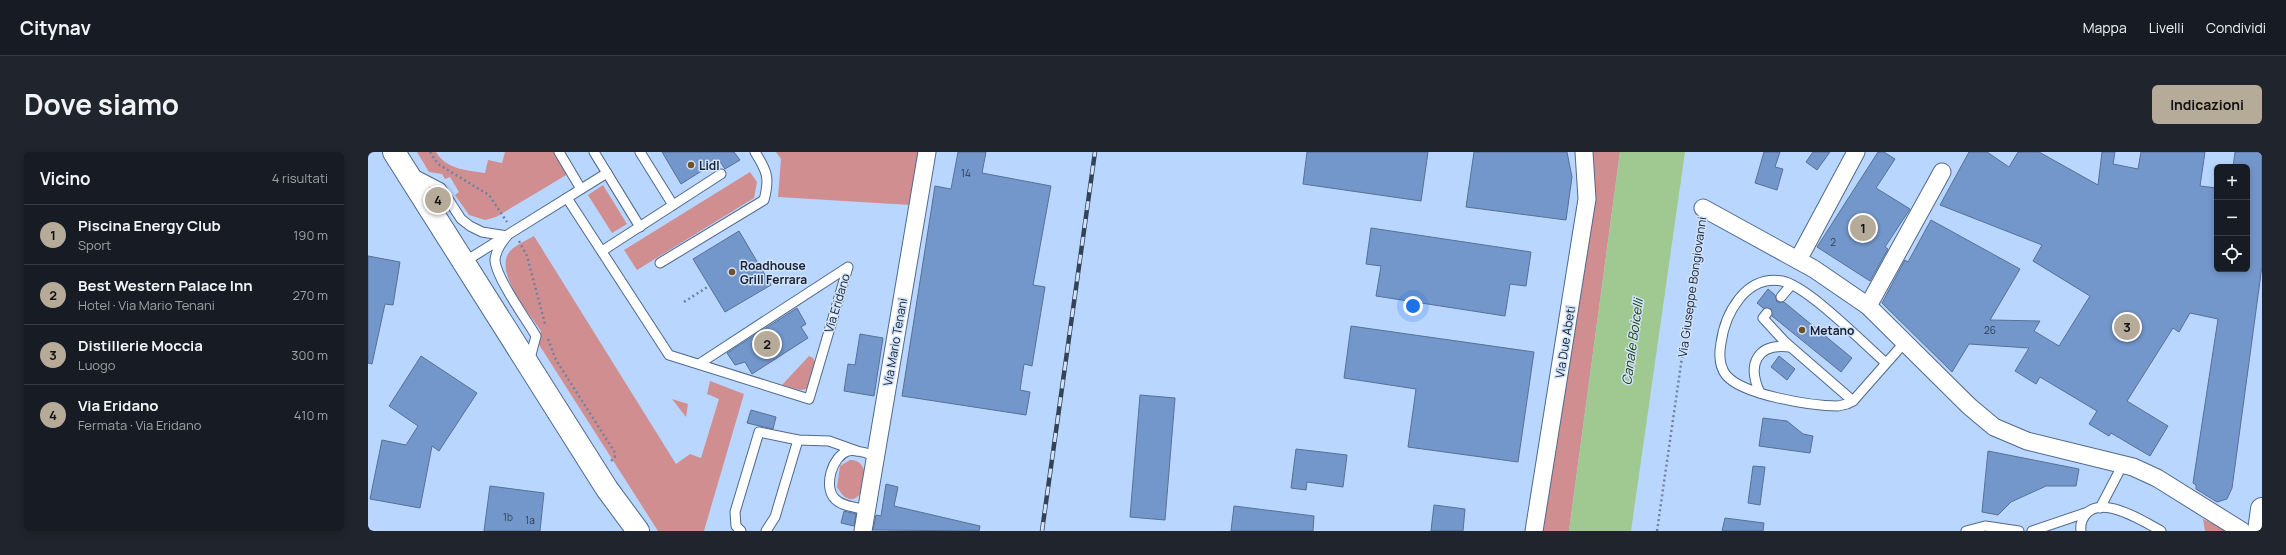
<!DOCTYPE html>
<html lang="it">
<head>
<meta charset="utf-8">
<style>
  body { margin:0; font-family:Manrope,sans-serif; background:#20242c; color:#f1f3f6 }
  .controls { position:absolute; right:12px; top:12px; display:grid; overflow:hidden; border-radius:6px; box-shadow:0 2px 6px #0003 }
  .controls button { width:36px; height:36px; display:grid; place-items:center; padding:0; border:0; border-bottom:1px solid #363941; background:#171b24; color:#f1f3f6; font:20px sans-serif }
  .you { position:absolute; left:1045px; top:154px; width:14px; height:14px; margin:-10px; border:3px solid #fff; border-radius:50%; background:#1a73e8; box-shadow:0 0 0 6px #1a73e833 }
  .badge { display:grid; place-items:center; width:26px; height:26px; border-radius:50%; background:#b6ab98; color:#111; font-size:13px; font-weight:700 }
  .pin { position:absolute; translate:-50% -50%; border:2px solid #fff; box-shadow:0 1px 4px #0006 }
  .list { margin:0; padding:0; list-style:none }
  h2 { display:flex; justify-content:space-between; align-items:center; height:52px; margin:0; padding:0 16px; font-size:17px }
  h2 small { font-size:13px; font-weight:400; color:#9ea1a6 }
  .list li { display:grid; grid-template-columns:26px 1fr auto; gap:12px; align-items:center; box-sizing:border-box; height:60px; padding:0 16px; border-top:1px solid #363941 }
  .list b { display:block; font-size:15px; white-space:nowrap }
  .list p { margin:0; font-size:13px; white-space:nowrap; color:#9ea1a6 }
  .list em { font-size:13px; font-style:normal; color:#9ea1a6 }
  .icon { flex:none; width:22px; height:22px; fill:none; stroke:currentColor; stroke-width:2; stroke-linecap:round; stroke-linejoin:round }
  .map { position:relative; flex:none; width:1894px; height:379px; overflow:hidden; border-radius:6px }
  header { display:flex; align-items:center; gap:24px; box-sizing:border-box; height:56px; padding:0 20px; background:#171b24; border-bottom:1px solid #363941 }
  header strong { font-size:19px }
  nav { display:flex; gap:22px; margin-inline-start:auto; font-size:14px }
  .intro { display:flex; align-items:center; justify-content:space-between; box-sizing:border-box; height:96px; padding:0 24px }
  h1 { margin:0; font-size:28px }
  .button { padding:10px 18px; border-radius:6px; background:#b6ab98; color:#111; font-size:14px; font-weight:700 }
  main { display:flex; gap:24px; padding:0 24px }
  aside { flex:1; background:#171b24; border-radius:6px; box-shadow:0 2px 6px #0003 }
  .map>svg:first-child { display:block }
  .green { fill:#d18e90 }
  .water { fill:#a0c992 }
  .building { fill:#7397cb; stroke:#577195 }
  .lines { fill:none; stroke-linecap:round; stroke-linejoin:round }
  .lane-casing { stroke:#50698d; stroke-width:11 }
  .street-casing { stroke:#50698d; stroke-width:19 }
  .secondary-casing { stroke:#50698d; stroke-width:24 }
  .path { stroke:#6e83a0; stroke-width:2.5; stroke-dasharray:2 3; stroke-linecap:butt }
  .lane { stroke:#fff; stroke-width:9 }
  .street { stroke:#fff; stroke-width:17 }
  .secondary { stroke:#fff; stroke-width:22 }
  .rail-casing { stroke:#344256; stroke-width:4.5 }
  .rail { stroke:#d1e2fb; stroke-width:3; stroke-dasharray:9; stroke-linecap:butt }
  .poi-dot { fill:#6e5225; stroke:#d1e2fb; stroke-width:1.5 }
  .labels { text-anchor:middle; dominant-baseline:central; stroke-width:3; stroke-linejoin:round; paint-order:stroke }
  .number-label { font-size:10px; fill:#2d3e57 }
  .poi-label { font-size:12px; font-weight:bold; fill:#162130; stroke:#d1e2fb; text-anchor:start }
  .street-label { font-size:12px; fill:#162130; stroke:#d1e2fb }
  .water-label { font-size:13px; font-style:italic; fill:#173c03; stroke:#d1e2fb }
</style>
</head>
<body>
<header>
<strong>Citynav</strong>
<nav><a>Mappa</a><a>Livelli</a><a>Condividi</a></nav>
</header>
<div class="intro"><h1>Dove siamo</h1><a class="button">Indicazioni</a></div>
<main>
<aside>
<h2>Vicino<small>4 risultati</small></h2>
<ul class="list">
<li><span class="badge">1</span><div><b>Piscina Energy Club</b><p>Sport</p></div><em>190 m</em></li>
<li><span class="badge">2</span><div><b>Best Western Palace Inn</b><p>Hotel · Via Mario Tenani</p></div><em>270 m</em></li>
<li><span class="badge">3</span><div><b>Distillerie Moccia</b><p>Luogo</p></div><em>300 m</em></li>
<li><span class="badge">4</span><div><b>Via Eridano</b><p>Fermata · Via Eridano</p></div><em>410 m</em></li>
</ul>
</aside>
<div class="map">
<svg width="1894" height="379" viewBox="0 0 1894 379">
  <rect width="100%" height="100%" fill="#b9d6ff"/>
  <g class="green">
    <path d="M49 0H68C79 18 99 18 117 21L120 8 134 11 137 0H187L200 22 128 65 117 68 101 63 87 43 91 40 82 25 77 27 74 22 61 20Z"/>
    <path d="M408 0H551L542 53 410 45 413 7Z"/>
    <path d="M1225 0H1252L1201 379H1175L1226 41Z"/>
    <path d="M382 20 389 30 386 46 269 118 256 98Z"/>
    <path d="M235 33 259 72 244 81 220 43Z"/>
    <path d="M166 84 308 312 322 302 333 306 351 247 339 242 342 229 376 242 336 379H290L170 191 173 179C162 162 122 117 144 97 150 92 159 88 166 84Z"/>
    <path d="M441 204 445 206 448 211 439 237 432 238 414 233Z"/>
    <path d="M304 247 320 252 318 265Z"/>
    <path d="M482 308C512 307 491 374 469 335L472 314Z"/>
    <path d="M1835 367 1861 379H1837Z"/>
  </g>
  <path class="water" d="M1252 0H1317L1263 379H1201Z"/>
  <g class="building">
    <path d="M294 0H366L372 8 357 17 351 8 313 32Z"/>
    <path d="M590 0H618L614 21 683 34 665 133 677 135 664 214 656 212 652 238 662 240 658 263 534 244 567 34 583 37Z"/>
    <path d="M939 0H1060L1053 49 935 32Z"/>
    <path d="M1106 0H1199L1204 25 1198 68 1098 55Z"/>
    <path d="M1396 0H1412L1407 15 1415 17 1409 38 1387 31Z"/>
    <path d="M1445 0H1462L1449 18 1438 10Z"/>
    <path d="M1510 0H1516L1527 7 1508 36 1542 57 1517 95 1520 97 1502 129 1449 95Z"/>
    <path d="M1601 0H1619L1641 15 1650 0H1671L1730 33 1734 0H1747L1745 12 1770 17 1773 0H1837L1832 34 1849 36V117H1879V15H1865L1867 0H1894V114L1864 336 1859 347 1849 350 1828 337V333L1825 331 1850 167 1822 161 1811 180 1805 176 1759 249 1800 274 1782 304 1743 281 1741 284 1721 272 1729 259 1672 225 1668 232 1647 219 1661 196 1601 192 1584 220 1514 151 1537 108 1540 110 1563 68 1652 117 1622 168 1672 169 1666 179 1691 194 1722 144 1665 109 1674 93 1572 53Z"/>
    <path d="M1003 76 1163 100 1158 134 1142 132 1137 164 1008 144 1013 114 998 112Z"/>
    <path d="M371 79 403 133 357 160 325 107Z"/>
    <path d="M0 104 32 110 25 153 17 152 4 212 0 211Z"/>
    <path d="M1400 137 1407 143 1409 150H1416L1484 206 1473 220 1404 164 1403 157 1395 156 1389 151Z"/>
    <path d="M429 156 438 172 433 175 440 186 384 222 377 210 367 213 359 201Z"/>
    <path d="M983 174 1166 200 1150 310 1040 295 1048 237 976 226Z"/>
    <path d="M492 182 515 186 506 244 476 239 480 212 487 213Z"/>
    <path d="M53 204 109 241 71 299 64 294 52 356 2 347 14 288 38 293 50 274 21 254Z"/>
    <path d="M1411 204 1427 217 1419 228 1403 215Z"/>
    <path d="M772 243 807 246 797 368 762 365Z"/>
    <path d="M383 258 408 265 405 277 379 271Z"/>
    <path d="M1395 266 1419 269 1435 282 1445 284 1442 301 1391 294Z"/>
    <path d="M928 297 979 303 975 335 939 330 938 338 923 336Z"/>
    <path d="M1620 299 1711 317 1708 334H1678L1643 350 1630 363 1614 360Z"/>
    <path d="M1385 314 1397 315 1392 353 1380 351Z"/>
    <path d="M518 332 530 335 526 354 612 374 611 379 505 378 508 363 513 364Z"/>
    <path d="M122 334 176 341 172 379H116Z"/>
    <path d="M1066 353 1097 357 1095 379H1063Z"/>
    <path d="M866 354 946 364 945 379H863Z"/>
    <path d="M476 359 488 362 486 374 473 371Z"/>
    <path d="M1357 366 1396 371 1395 379H1354Z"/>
  </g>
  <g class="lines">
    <defs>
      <g id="lane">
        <path d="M191 0 213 37"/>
        <path d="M226 0 272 75"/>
        <path d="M272 0 305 53"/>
        <path d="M46 22 73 36 93 67 102 74 114 80 139 84C133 91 127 99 127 109 129 127 158 167 168 184L161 210"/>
        <path d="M199 46 301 203 441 247 480 115 331 212"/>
        <path d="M234 99 353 22"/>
        <path d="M96 110 239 21"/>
        <path d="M292 111 396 48C402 26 399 19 387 0"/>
        <path d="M1413 145 1423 133"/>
        <path d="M1399 161 1395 166 1417 190 1485 249"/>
        <path d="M1518 211C1496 192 1440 134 1414 129 1377 123 1357 162 1353 191 1351 202 1351 214 1358 223 1374 243 1444 254 1470 254L1479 252 1485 249 1537 190"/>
        <path d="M1392 241C1379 213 1388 191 1422 195"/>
        <path d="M1732 356 1755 312"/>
        <path d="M499 358C488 355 475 355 467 347 455 335 464 304 480 299 489 297 500 302 508 304"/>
        <path d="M373 379 368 374 367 360 391 280 430 288 461 289 489 299"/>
        <path d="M398 379 407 365 430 288"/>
        <path d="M1598 379 1617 374 1651 379"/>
        <path d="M1664 379 1720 360"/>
        <path d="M1713 379C1712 372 1714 367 1718 362 1735 343 1777 370 1793 379"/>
      </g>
      <g id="street">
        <path d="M1335 56 1446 117 1500 154 1601 254 1626 275 1659 289 1765 315 1789 326 1874 379"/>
        <path d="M1430 108 1488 0"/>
        <path d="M1500 154 1574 20"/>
        <path d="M495 379 559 0"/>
        <path d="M1166 379 1219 47 1216 0"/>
      </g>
      <g id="secondary">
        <path d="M26 0 239 337 270 379"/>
        <path d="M1891 379 1894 357"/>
      </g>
    </defs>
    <use href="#lane" class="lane-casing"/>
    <use href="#street" class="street-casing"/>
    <use href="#secondary" class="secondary-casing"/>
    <g class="path">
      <path d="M62 0 70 12 121 43 139 70"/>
      <path d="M151 89 159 104 177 172"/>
      <path d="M316 150 341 134"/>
      <path d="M180 187 188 208 246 299 247 305 243 309"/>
      <path d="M1289 379 1333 73"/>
    </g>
    <use href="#lane" class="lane"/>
    <use href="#street" class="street"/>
    <use href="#secondary" class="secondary"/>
    <defs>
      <path id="rail" d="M674 379 727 0"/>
    </defs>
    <use href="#rail" class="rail-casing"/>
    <use href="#rail" class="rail"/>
  </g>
  <g class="poi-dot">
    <circle cx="323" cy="13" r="4"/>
    <circle cx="364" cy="120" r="4"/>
    <circle cx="1434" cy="178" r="4"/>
  </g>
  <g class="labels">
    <g class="number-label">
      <text x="598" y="21">14</text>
      <text x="1465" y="90">2</text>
      <text x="1622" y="178">26</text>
      <text x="140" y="365">1b</text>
      <text x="162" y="368">1a</text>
    </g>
    <g class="poi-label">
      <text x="331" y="13">Lidl</text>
      <text x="372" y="113">Roadhouse<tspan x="372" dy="14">Grill Ferrara</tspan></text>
      <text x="1442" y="178">Metano</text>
    </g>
    <g class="street-label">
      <text transform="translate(1324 135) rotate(-82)">Via Giuseppe Bongiovanni</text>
      <text transform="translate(469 151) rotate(-73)">Via Eridano</text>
      <text transform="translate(527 190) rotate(-80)">Via Mario Tenani</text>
      <text transform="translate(1197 190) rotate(-81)">Via Due Abeti</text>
    </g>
    <g class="water-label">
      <text transform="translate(1264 190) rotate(-82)">Canale Boicelli</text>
    </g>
  </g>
</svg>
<div class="controls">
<button>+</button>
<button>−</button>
<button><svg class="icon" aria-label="locate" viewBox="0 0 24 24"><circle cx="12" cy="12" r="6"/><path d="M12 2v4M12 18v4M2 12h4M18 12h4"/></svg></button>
</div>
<div class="you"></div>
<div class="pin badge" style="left:1495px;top:76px">1</div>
<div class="pin badge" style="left:399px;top:192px">2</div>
<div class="pin badge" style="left:1759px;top:175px">3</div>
<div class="pin badge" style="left:70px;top:48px">4</div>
</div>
</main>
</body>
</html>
